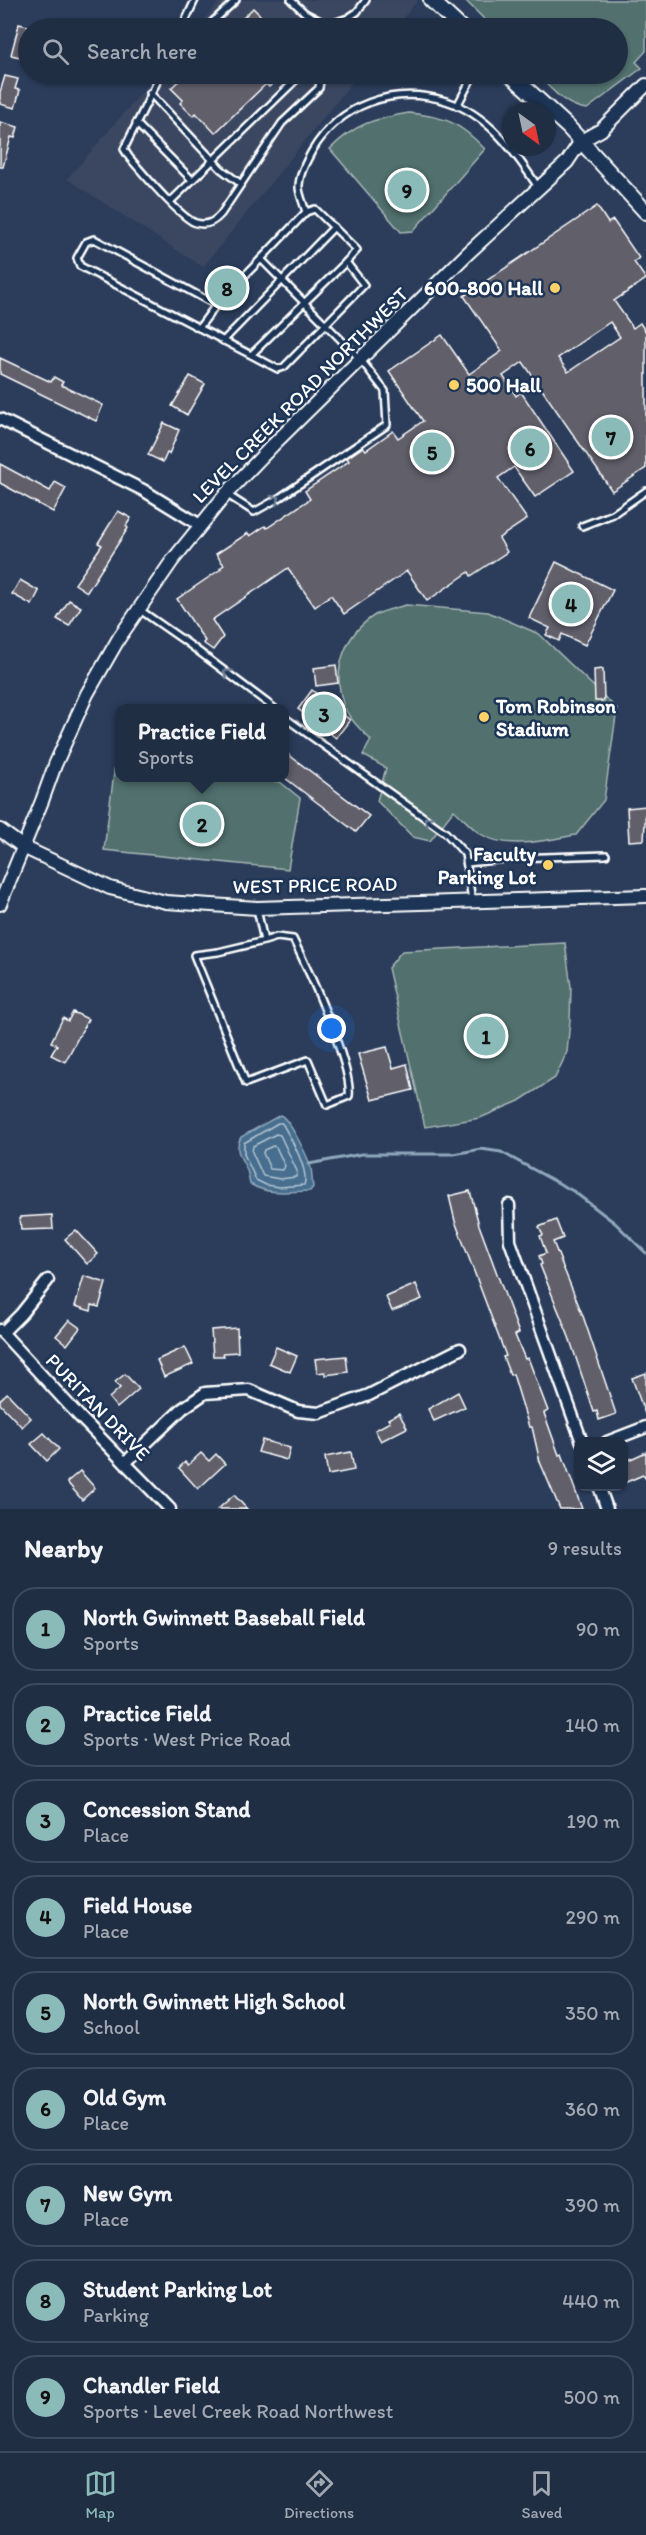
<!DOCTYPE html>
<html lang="en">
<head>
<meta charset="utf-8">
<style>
  body { margin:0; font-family:Itim,sans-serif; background:#28364b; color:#f1f3f6 }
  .controls { position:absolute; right:18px; bottom:18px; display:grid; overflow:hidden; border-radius:12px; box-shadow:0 2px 4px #0004 }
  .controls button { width:54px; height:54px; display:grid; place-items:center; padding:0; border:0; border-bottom:2px solid #3d4a5d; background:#202e44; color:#f1f3f6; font:30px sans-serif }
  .compass { position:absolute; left:502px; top:102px; width:54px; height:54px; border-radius:50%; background:#202e44; box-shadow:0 2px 4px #0004; rotate:147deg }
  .you { position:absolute; left:332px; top:1029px; width:21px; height:21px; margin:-15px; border:4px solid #fff; border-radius:50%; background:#1a73e8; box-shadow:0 0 0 9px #1a73e833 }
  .badge { display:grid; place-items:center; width:39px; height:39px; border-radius:50%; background:#8bbbb9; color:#111; font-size:20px; font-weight:700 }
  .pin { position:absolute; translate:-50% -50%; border:3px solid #fff; box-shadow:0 2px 6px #0006 }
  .popup { position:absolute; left:115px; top:704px; width:174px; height:78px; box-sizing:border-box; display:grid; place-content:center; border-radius:12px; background:#202e44; filter:drop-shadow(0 2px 4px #0005); font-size:20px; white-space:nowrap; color:#a2a8b2 }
  .popup b { font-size:22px; color:#f1f3f6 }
  .popup::after { content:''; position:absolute; left:50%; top:100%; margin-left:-12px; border:12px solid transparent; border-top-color:#202e44 }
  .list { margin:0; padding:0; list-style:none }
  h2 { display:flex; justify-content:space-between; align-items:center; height:78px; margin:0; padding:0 24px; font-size:26px }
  h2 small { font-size:20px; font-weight:400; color:#a2a8b2 }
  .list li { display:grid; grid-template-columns:39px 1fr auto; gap:18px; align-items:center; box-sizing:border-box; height:84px; margin:0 12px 12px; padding:0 12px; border:2px solid #3d4a5d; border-radius:24px }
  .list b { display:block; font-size:22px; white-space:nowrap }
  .list p { margin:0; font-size:20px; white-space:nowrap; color:#a2a8b2 }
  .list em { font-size:20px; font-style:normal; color:#a2a8b2 }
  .icon { flex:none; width:33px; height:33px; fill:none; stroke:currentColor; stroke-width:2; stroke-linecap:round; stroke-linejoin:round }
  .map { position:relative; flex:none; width:646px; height:1509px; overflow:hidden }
  .search { position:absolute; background:#202e44; box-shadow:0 2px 4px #0004; left:18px; right:18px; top:18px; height:66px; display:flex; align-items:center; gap:15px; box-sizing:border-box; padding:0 21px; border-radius:33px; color:#a2a8b2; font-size:22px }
  .sheet { height:942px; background:#202e44 }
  nav { display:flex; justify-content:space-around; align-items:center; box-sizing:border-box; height:84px; border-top:2px solid #3d4a5d; background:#202e44; font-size:16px; color:#a2a8b2 }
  nav a { display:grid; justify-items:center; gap:3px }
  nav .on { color:#8bbbb9 }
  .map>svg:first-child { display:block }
  .built { fill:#3b4760 }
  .green { fill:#516f6e; stroke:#a8b7b6; stroke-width:1.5 }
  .water { fill:#466e8e; stroke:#90a8bb; stroke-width:1.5 }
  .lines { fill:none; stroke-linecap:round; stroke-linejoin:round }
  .shore { stroke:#b5c5d2; stroke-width:1.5 }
  .stream { stroke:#90a8bb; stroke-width:3 }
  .building { fill:#615e6b; stroke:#fff; stroke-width:1.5; fill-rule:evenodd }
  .service-casing { stroke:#fff; stroke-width:10 }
  .minor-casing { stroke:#fff; stroke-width:15 }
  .tertiary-casing { stroke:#fff; stroke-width:16 }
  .secondary-casing { stroke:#fff; stroke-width:18 }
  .service { stroke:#1d3557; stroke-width:5 }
  .minor { stroke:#1d3557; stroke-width:10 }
  .tertiary { stroke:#1d3557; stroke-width:12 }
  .secondary { stroke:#1d3557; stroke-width:14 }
  .oneway { stroke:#6c7c92 }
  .poi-dot { fill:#ffd166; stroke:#1d3557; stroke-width:2 }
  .labels { text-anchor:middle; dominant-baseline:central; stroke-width:5; stroke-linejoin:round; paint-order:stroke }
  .poi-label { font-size:20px; font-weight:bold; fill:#fff; stroke:#1d3557; text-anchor:end }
  .street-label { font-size:20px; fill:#fff; stroke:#1d3557 }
</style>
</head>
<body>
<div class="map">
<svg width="646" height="1509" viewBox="0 0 646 1509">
  <rect width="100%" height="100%" fill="#2b3d5b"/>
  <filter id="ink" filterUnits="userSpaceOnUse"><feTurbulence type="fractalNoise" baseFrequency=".0167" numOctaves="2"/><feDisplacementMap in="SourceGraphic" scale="12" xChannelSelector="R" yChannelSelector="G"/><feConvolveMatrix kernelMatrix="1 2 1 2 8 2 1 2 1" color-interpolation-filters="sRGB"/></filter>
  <g filter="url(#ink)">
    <g class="built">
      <path d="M221 0H418L395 28H197Z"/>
      <path d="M158 74H359L203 267 67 179Z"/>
    </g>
    <g class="green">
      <path d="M465 0H646V51L636 62 642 68 587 109C565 107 551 88 536 74H618V28H493Z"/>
      <path d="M409 113C446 117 459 122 485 149L413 231 401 232 330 149C356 123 374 119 409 113Z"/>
      <path d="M406 605 488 612 539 634 617 709 604 800 576 835C547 840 505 851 479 833 470 826 462 817 454 810L430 841 413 837 377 801 386 768 363 755 371 740C361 730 347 717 343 703 332 669 345 634 375 615 384 610 396 608 406 605Z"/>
      <path d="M115 765H119V778H238L280 782 300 798 288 869 104 850Z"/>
      <path d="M565 943 571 987 570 1020 567 1052 555 1078 519 1101 480 1118 425 1127 388 968 402 951Z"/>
    </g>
    <path class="water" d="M280 1115C289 1118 308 1157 311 1168 312 1174 312 1181 313 1187L310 1191C289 1191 270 1196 250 1184 249 1181 249 1178 248 1174 245 1161 232 1152 241 1137Z"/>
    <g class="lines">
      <g class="shore">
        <path d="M278 1123H282C290 1137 310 1171 304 1185L279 1187 266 1185 256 1180 244 1154V1143Z"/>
        <path d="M276 1134 280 1135 297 1171 296 1177 280 1179 263 1176 252 1152 253 1146Z"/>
        <path d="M273 1146 276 1147 285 1166 283 1170 270 1169 263 1153 264 1150Z"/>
      </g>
      <path class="stream" d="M309 1164 362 1154H454L481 1149 501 1152 573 1191 615 1223 646 1253"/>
    </g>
    <g class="building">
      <path d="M253 8 273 28H233Z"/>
      <path d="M19 24 28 26V48L24 58 11 55Z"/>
      <path d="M186 74H283L269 87 266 84 215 133 196 113 193 116 180 103 183 100 171 88Z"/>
      <path d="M5 76 18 79 15 89 20 90 15 108 0 104V92Z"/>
      <path d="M0 122 18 127 15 138 11 137 3 167H0Z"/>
      <path d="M597 206 608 223 613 220 639 258 634 262 646 279 614 301 633 328 640 323 646 332V468L612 491 523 362 503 376 516 396 521 392 574 471 535 497 514 467 498 478 527 519 499 538 507 552 471 576 469 572 427 601 407 571 344 614 331 595 315 607 288 568 212 620 223 637 213 650 203 643 205 641 177 599 221 569 220 568 224 565 216 554 248 533 250 536 265 526 267 528 310 499 305 491 349 461 347 458 363 447 366 450 393 431 398 438 423 421 389 371 442 335 469 374 502 351 464 296ZM610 322 620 337 568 372 558 358Z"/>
      <path d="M0 358 51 382 54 377 63 382 61 385 103 405 96 421 0 374Z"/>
      <path d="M190 376 205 384 187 415 172 406Z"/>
      <path d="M164 423 179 430 169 454 167 453 163 462 148 455Z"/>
      <path d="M0 464 50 491 55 482 66 488 53 512 0 483Z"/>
      <path d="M118 511 131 518 126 526 128 528 87 592 75 584 102 545 98 543Z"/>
      <path d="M556 562 613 590 585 645 562 634 559 641 546 635 550 628 529 618Z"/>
      <path d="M20 580 39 591 32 605 12 594Z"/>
      <path d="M69 600 81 607 69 626 57 619Z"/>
      <path d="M336 665 338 683 316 686 314 668Z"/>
      <path d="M603 669 604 701H595L594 670Z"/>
      <path d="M312 690 350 720 336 738 298 709Z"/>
      <path d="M285 752 369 816 356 832 285 778Z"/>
      <path d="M646 806 644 840 629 841 627 808Z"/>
      <path d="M73 1012 88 1019 65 1062 51 1055 57 1045 51 1042 63 1018 68 1021Z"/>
      <path d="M387 1047 393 1068 407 1064 413 1090 372 1100 358 1054Z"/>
      <path d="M470 1191 479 1225 519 1333 515 1335 525 1359 528 1358 548 1411 544 1413 559 1455 562 1454 582 1509H560L540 1462 532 1427H529L513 1374 510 1375 503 1357 506 1356 455 1221 449 1196Z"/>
      <path d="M52 1215 53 1229 21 1230 20 1217Z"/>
      <path d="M556 1220 563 1238 553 1242 583 1316 616 1414 599 1420 597 1411 594 1412 569 1337 540 1265 542 1264 539 1256 546 1253 540 1236 543 1235 539 1227Z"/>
      <path d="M76 1230 98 1254 87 1264 65 1239Z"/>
      <path d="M84 1276 106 1283 99 1307 92 1305 91 1311 75 1306Z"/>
      <path d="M416 1284 422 1299 392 1311 386 1297Z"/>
      <path d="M69 1320 80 1328 67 1345 56 1336Z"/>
      <path d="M237 1328 238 1352 223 1353 224 1356H213L211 1330Z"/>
      <path d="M185 1347 193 1364 164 1377 157 1360Z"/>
      <path d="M276 1347 297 1356 290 1372 269 1363Z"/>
      <path d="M346 1356 348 1372 325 1375V1372L317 1373 315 1359Z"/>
      <path d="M646 1373V1413L645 1414 632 1378Z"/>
      <path d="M125 1374 139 1389 117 1408 109 1398 120 1388 115 1382Z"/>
      <path d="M458 1392 465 1407 434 1421 428 1409Z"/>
      <path d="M7 1393 31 1418 22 1427 0 1404V1400Z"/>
      <path d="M399 1413 407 1428 381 1441 375 1430 390 1422 388 1419Z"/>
      <path d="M44 1433 59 1449 47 1461 31 1444Z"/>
      <path d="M262 1440 290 1448 287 1460 258 1452Z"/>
      <path d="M351 1452 354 1470 328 1475 325 1457Z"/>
      <path d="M646 1452V1479L643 1475 624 1483V1462Z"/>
      <path d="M201 1453 209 1461 216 1454 225 1464 198 1489 179 1468 185 1462 188 1465Z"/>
      <path d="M80 1471 95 1488 82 1500 67 1482Z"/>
      <path d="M234 1495 247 1509H218Z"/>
    </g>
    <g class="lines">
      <defs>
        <g id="service">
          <path d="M291 0 305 13 328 25"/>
          <path d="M182 28 195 0"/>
          <path d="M206 28 236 0"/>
          <path d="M327 28 328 25 348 18 357 12 366 0"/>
          <path d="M161 74 124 149 129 157C141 171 181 219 196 223 207 226 214 222 221 214L282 123 319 88 321 74"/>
          <path d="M150 93 221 169 241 184"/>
          <path d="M457 106 474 74"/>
          <path d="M136 123 192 180"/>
          <path d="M171 201 302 74"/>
          <path d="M306 212C304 204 298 193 299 185 300 173 306 162 312 151 340 104 393 85 446 101 488 114 515 152 538 187"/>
          <path d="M261 259 306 212 315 209 357 250 346 262"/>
          <path d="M199 328 216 305"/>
          <path d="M223 341 334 227"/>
          <path d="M226 494 254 512 279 498 387 425 385 391 361 360 261 259 216 305 94 239 86 242 77 258 80 266 278 369 284 367 364 285 346 262 251 355"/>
          <path d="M582 526 613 514 646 491"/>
          <path d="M140 610 186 642 274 708"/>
          <path d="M284 717 446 833 465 854 472 901"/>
          <path d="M467 863 514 858 606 855"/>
          <path d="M257 909 264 941 218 952 194 955 246 1083 308 1060 327 1105 349 1096C353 1067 308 969 293 939L277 937 264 941"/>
        </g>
        <g id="minor">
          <path d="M0 419 143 490 200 525"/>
          <path d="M509 1205 510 1241 582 1442"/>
          <path d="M0 1330 79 1416 170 1509"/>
          <path d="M3 1332 21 1314 48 1280"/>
          <path d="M607 1442 646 1427"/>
          <path d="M125 1463 182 1409 205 1393 249 1390 298 1411 319 1413 369 1395 460 1349"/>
          <path d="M599 1486 607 1509"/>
        </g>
        <g id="tertiary">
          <path d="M0 830 23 847 110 888 166 902 257 908 646 896"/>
          <path d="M0 904 42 801 55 765 87 694 119 638 172 561 226 494 273 445 467 254 567 162 581 141 601 130 646 85"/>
        </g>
        <g id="secondary">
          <path d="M431 0 461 28"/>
          <path d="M510 74 568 127 646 212"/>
        </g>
      </defs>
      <use href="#service" class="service-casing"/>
      <use href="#minor" class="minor-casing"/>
      <use href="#tertiary" class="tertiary-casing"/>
      <use href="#secondary" class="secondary-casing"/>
      <use href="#service" class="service"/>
      <use href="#minor" class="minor"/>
      <use href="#tertiary" class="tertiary"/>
      <use href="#secondary" class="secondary"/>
    </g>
    <defs><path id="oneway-chevron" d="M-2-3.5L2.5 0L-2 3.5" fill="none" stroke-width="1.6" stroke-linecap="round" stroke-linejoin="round" transform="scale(1.5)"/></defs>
    <g class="oneway">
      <use href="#oneway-chevron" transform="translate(276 499) rotate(-31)"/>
      <use href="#oneway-chevron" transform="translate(227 673) rotate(-143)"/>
      <use href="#oneway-chevron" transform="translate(428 820) rotate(-145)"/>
    </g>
  </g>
  <g class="poi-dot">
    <circle cx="555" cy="288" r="6"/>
    <circle cx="454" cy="385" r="6"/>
    <circle cx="484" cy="717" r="6"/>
    <circle cx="548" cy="865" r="6"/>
  </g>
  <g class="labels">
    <g class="poi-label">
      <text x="543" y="288">600-800 Hall</text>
      <text x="466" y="385" text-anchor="start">500 Hall</text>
      <text x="496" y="706" text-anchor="start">Tom Robinson<tspan x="496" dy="23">Stadium</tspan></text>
      <text x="536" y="854">Faculty<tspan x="536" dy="23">Parking Lot</tspan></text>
    </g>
    <g class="street-label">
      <text transform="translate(300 395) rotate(-45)">LEVEL CREEK ROAD NORTHWEST</text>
      <text transform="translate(315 885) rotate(-1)">WEST PRICE ROAD</text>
      <text transform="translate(98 1407) rotate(46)">PURITAN DRIVE</text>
    </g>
  </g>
</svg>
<div class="controls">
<button><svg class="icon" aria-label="layers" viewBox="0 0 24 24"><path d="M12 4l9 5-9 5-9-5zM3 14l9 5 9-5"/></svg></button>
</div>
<svg class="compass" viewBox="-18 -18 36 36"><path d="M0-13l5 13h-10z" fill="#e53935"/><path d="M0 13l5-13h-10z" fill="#a2a8b2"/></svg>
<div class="you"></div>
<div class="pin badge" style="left:486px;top:1036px">1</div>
<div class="pin badge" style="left:202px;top:824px">2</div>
<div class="popup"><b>Practice Field</b>Sports</div>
<div class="pin badge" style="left:324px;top:714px">3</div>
<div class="pin badge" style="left:571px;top:604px">4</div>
<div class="pin badge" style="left:432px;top:452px">5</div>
<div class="pin badge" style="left:530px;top:448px">6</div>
<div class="pin badge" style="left:611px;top:437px">7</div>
<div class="pin badge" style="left:227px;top:288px">8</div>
<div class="pin badge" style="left:407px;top:190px">9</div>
<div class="search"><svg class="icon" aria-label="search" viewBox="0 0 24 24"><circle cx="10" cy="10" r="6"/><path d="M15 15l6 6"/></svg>Search here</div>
</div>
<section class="sheet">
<h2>Nearby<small>9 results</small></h2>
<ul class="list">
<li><span class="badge">1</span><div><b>North Gwinnett Baseball Field</b><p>Sports</p></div><em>90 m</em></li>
<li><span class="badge">2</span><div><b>Practice Field</b><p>Sports · West Price Road</p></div><em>140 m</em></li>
<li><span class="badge">3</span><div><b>Concession Stand</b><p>Place</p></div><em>190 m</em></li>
<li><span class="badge">4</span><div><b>Field House</b><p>Place</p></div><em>290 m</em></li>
<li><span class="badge">5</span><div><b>North Gwinnett High School</b><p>School</p></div><em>350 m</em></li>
<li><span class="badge">6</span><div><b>Old Gym</b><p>Place</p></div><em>360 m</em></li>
<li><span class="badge">7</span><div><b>New Gym</b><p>Place</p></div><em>390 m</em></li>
<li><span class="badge">8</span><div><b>Student Parking Lot</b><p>Parking</p></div><em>440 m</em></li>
<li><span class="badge">9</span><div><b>Chandler Field</b><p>Sports · Level Creek Road Northwest</p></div><em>500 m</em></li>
</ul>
</section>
<nav>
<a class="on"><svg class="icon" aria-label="map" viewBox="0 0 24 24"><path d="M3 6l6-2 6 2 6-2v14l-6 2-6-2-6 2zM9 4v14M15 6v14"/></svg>Map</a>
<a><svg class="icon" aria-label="directions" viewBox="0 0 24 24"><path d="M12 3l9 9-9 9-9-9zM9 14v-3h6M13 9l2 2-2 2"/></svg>Directions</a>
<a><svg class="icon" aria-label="saved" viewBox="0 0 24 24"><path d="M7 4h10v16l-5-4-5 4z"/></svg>Saved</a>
</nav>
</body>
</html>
